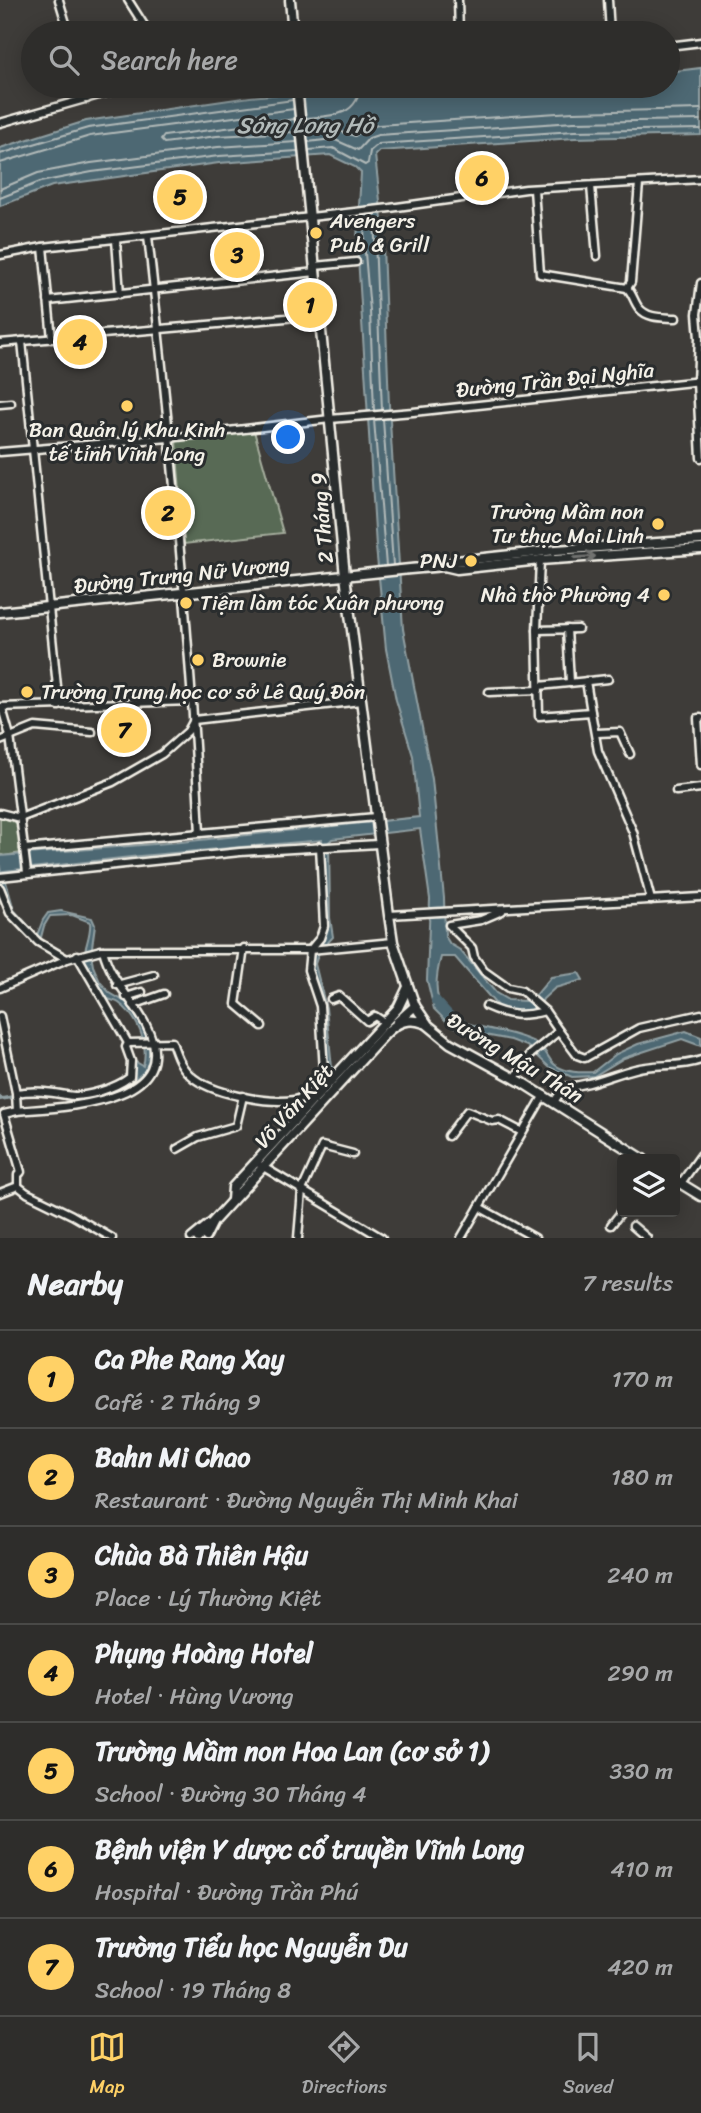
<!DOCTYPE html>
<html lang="en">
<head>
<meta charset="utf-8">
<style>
  body { margin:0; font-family:Sriracha,sans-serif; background:#3a3937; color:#f1f3f6 }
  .controls { position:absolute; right:21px; bottom:21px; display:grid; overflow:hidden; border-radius:7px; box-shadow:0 4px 18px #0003 }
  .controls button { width:63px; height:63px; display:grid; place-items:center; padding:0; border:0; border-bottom:2px solid #494947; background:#2e2d2b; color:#f1f3f6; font:35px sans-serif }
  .you { position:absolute; left:289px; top:438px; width:24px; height:24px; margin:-18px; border:5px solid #fff; border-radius:50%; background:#1a73e8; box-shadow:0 0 0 10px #1a73e833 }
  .badge { display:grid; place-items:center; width:46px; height:46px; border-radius:50%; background:#ffd166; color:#111; font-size:23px; font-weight:700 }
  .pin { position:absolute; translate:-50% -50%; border:4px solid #fff; box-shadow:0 2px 7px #0006 }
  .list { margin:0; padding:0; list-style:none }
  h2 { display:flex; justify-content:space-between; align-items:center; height:91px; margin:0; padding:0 28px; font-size:30px }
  h2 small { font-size:23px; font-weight:400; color:#a7a8a9 }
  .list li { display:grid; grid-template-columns:46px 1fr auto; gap:21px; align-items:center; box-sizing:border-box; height:98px; padding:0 28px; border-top:2px solid #494947 }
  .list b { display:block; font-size:26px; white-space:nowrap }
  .list p { margin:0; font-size:23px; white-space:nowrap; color:#a7a8a9 }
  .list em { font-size:23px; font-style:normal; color:#a7a8a9 }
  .icon { flex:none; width:38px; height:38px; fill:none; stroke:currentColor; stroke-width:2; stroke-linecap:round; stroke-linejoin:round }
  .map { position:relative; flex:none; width:701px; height:1238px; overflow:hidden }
  .search { position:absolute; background:#2e2d2b; box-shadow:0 4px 18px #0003; left:21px; right:21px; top:21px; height:77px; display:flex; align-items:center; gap:18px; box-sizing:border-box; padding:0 24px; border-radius:38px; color:#a7a8a9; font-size:26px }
  .sheet { height:777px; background:#2e2d2b }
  nav { display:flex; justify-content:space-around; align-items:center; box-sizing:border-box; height:98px; border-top:2px solid #494947; background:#2e2d2b; font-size:19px; color:#a7a8a9 }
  nav a { display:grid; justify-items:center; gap:4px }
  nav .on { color:#ffd166 }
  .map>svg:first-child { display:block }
  .green { fill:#596b55; stroke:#a6ae9e; stroke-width:2 }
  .water { fill:#4e6873; stroke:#909fa2; stroke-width:2 }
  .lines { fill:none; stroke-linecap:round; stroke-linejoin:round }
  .shore { stroke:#b2bab9; stroke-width:2 }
  .river { stroke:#4e6873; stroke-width:10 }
  .minor-casing { stroke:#f4f1e8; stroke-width:11 }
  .major-casing { stroke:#f4f1e8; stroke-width:13 }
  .minor { stroke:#2a2d2e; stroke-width:6 }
  .major { stroke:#2a2d2e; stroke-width:8 }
  .oneway { stroke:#71726f }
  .poi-dot { fill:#ffd166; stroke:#2a2d2e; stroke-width:2.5 }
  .labels { text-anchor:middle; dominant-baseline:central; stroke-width:6; stroke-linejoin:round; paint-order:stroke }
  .poi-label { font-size:21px; fill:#f4f1e8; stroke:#2a2d2e; text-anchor:start }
  .street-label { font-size:21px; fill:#f4f1e8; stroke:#2a2d2e }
  .water-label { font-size:23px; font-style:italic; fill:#b2bab9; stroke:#2a2d2e }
</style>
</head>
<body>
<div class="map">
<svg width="701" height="1238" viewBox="0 0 701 1238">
  <rect width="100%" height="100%" fill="#3e3c39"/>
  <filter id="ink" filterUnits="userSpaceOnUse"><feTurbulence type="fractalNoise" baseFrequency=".0143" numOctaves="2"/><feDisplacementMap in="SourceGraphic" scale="14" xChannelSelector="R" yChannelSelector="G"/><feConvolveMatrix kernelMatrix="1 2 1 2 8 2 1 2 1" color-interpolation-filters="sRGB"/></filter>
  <g filter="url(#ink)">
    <g class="green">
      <path d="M254 431 283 533 184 544 176 441Z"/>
      <path d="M0 817 18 823 21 853 4 856 0 854Z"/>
    </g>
    <path class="water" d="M701 68V135L575 138 379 151 375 155 382 219 389 405 403 629 432 779 444 898 445 936 450 944 460 950 496 993 508 1000 525 1001 537 994 551 977 579 973 583 980 555 988 543 999 539 1009 530 1014 515 1013 499 1008 455 957H441C418 1039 486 1018 534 1042 544 1047 546 1054 552 1062 561 1072 580 1073 593 1072L616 1054 638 1044 686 1031 701 1037V1046L682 1039 624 1058 594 1076 572 1077 549 1067 527 1046 511 1040 474 1033 450 1025 434 1009 427 980 430 899 420 829 332 839 329 842 330 918 333 937 319 952 315 964 326 1008 332 1068 326 1075 325 1041 310 970 312 954 323 941 325 927 322 840 140 856 3 871 14 910 37 935 43 920 48 913 61 911 92 918 95 925 91 954 93 966 100 982 110 993 127 1003 143 1028 150 1046 148 1064 144 1072 125 1087 79 1103 52 1096H25L0 1100V1096L2 1098 18 1095 50 1093 71 1098 129 1080 132 1066 136 1062 143 1066C149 1044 138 1017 119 1003 115 1000 109 1001 105 997 98 991 88 974 85 965 81 952 92 936 90 922L72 915 50 916 44 926 40 941C7 908 0 905 0 856L180 842 419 817 413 756 396 700 386 649 376 547 357 240 361 173 355 167 330 155 219 163 52 186 0 206V148L86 121 250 97 368 86H668V72Z"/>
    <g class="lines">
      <g class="shore">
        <path d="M306 118C330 116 358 117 360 86"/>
        <path d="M295 119 164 136 161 140 164 143 217 136 296 132"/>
        <path d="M307 131 333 129 355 136 366 128 378 125 573 112 701 109"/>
        <path d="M308 142 333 139 358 150 369 138 378 135 574 122 701 120"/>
        <path d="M309 150 333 148 365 165 368 163 370 151 378 144 574 131 701 129"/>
        <path d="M0 154 88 128 293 100"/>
        <path d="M0 163 90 136 294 109"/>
        <path d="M0 189 38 173 91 163 218 147 297 142"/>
        <path d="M0 198 40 182 92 172 219 156 298 151"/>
        <path d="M374 215 382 410"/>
        <path d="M365 216 364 241 370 311 374 410"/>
        <path d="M383 419 393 565"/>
        <path d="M374 420 386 566"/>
      </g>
      <path class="river" d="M436 1001 455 1022 461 1023"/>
      <defs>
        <g id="minor">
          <path d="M59 0 69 33"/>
          <path d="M128 0 149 33"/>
          <path d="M458 0 459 33"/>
          <path d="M608 0 610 33"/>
          <path d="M668 46 701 42"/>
          <path d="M83 86 87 99"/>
          <path d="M0 123 127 87 140 86"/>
          <path d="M591 186 597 256"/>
          <path d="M534 189 540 274 627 288C633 294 634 302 639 308 648 319 663 317 676 318"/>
          <path d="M148 236C170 435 190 634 200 833"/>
          <path d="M116 240 120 294"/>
          <path d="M43 247 52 339"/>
          <path d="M0 255 43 247 390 208 526 189 701 179"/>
          <path d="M315 266 356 262"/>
          <path d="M701 283 697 314 699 338 697 382 701 458"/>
          <path d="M627 288 631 282 639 183"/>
          <path d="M48 301 316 272"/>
          <path d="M22 341 59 706"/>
          <path d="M0 343 320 315"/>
          <path d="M0 404 11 403"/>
          <path d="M0 452 169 438 330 419 413 412 701 381"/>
          <path d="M540 560 537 630 539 716 591 712 598 751 633 832 651 900"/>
          <path d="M567 629 570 682"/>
          <path d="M537 630 578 629"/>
          <path d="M586 681 591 712"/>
          <path d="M539 686 608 679"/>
          <path d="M489 692 539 690"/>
          <path d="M0 707 192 701"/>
          <path d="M2 708 10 736 27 872"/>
          <path d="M701 718H698L701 765"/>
          <path d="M597 733 620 732 630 754"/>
          <path d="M0 741 35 727 92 732"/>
          <path d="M676 791 701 788"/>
          <path d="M0 813 20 818 113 782 162 754 188 731 194 720 361 701"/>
          <path d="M320 846 324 926 320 938 310 950 308 970 320 1006 325 1087"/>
          <path d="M24 849 376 817"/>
          <path d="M0 877 240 852 378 844"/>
          <path d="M0 888 10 913 38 942 67 959 101 950H310L393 942"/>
          <path d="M502 911 481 920 449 925 472 948 474 957 484 971 508 988 522 991 545 1011 559 1031 530 1055 515 1078"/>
          <path d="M389 915 701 897"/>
          <path d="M244 948 236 1004 262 1026"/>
          <path d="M77 955 128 1043 172 1042C176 1054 180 1066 190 1075 210 1094 268 1104 294 1100 303 1098 312 1094 320 1091"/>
          <path d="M117 985 154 975"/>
          <path d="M0 988 67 959"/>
          <path d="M126 997 142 992"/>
          <path d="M331 999 339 996 367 1021 375 1016 384 1022"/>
          <path d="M133 1005 164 994"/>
          <path d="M486 1006C508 1016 522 1017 545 1011"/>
          <path d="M0 1016 16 1093 17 1111 4 1114 21 1172 18 1175V1186L27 1193 72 1215 112 1238"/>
          <path d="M559 1031 577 1055 585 1058 639 1028 701 1014"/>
          <path d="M16 1093C35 1090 49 1092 66 1095 84 1099 116 1088 130 1077L131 1061 126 1047 128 1043"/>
          <path d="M554 1102 564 1087C589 1086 611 1075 635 1069 657 1063 679 1068 701 1060"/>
          <path d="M17 1111C63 1107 187 1104 146 1025 132 998 111 981 103 950"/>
          <path d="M448 1136 467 1111 492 1121 499 1120 522 1132"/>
          <path d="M177 1149 198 1137 236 1126 243 1096"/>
          <path d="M260 1165 382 1238"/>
          <path d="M681 1183 701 1155"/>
          <path d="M0 1193 18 1186"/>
          <path d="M479 1207 535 1238"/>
          <path d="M611 1225 622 1211"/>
          <path d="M633 1226 647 1238"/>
          <path d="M191 1238 208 1224"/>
          <path d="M206 1238 214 1222"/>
          <path d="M298 1238 302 1190 322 1146 353 1154"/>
          <path d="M461 1238 544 1095"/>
        </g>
        <g id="major">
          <path d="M290 0 293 33"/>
          <path d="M297 86 345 576 389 915 393 942 415 1006 428 1025 450 1043 523 1083 643 1159"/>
          <path d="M444 566 456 561 556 550 701 540"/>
          <path d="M0 612 410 569 444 566 457 569 540 560 701 549"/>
          <path d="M397 1022 415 1006"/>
          <path d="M675 1180 701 1196"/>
          <path d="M232 1200 233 1187 398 1008 408 987"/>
          <path d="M198 1238 385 1034C397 1022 408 1017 424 1023"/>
        </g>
      </defs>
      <use href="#minor" class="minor-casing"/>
      <use href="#major" class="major-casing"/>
      <use href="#minor" class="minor"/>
      <use href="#major" class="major"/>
    </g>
    <defs><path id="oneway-shaft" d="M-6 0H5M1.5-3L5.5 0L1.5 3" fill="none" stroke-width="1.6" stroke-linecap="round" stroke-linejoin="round" transform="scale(1.75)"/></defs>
    <use class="oneway" href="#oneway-shaft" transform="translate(585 557) rotate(-4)"/>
  </g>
  <g class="poi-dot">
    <circle cx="316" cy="233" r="7"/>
    <circle cx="127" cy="406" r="7"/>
    <circle cx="658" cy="524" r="7"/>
    <circle cx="471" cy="561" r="7"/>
    <circle cx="664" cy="595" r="7"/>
    <circle cx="186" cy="603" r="7"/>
    <circle cx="198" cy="660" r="7"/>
    <circle cx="27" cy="692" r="7"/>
  </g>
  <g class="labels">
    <g class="poi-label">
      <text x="330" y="221">Avengers<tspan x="330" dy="24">Pub &amp; Grill</tspan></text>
      <text x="127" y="430" text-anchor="middle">Ban Quản lý Khu Kinh<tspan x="127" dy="24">tế tỉnh Vĩnh Long</tspan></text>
      <text x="644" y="512" text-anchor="end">Trường Mầm non<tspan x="644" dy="24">Tư thục Mai Linh</tspan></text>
      <text x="457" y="561" text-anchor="end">PNJ</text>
      <text x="650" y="595" text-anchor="end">Nhà thờ Phường 4</text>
      <text x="200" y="603">Tiệm làm tóc Xuân phương</text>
      <text x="212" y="660">Brownie</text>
      <text x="41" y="692">Trường Trung học cơ sở Lê Quý Đôn</text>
    </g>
    <g class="street-label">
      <text transform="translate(555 380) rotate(-6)">Đường Trần Đại Nghĩa</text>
      <text transform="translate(322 518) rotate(-95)">2 Tháng 9</text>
      <text transform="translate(182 575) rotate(-6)">Đường Trưng Nữ Vương</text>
      <text transform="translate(515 1058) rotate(31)">Đường Mậu Thân</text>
      <text transform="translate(294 1106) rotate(-48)">Võ Văn Kiệt</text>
    </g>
    <g class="water-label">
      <text x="305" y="125">Sông Long Hồ</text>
    </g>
  </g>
</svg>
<div class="controls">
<button><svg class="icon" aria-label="layers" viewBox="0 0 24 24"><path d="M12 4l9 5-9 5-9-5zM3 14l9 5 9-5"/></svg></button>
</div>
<div class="you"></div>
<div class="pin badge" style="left:310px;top:305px">1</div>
<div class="pin badge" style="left:168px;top:513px">2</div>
<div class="pin badge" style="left:237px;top:255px">3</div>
<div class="pin badge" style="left:80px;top:342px">4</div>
<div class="pin badge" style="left:180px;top:197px">5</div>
<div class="pin badge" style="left:482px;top:178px">6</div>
<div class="pin badge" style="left:124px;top:730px">7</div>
<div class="search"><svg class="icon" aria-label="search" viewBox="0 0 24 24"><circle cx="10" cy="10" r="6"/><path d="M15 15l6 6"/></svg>Search here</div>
</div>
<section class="sheet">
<h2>Nearby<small>7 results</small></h2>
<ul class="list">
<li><span class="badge">1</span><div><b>Ca Phe Rang Xay</b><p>Café · 2 Tháng 9</p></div><em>170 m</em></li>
<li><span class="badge">2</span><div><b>Bahn Mi Chao</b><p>Restaurant · Đường Nguyễn Thị Minh Khai</p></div><em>180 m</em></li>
<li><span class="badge">3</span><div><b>Chùa Bà Thiên Hậu</b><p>Place · Lý Thường Kiệt</p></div><em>240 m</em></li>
<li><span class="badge">4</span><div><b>Phụng Hoàng Hotel</b><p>Hotel · Hùng Vương</p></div><em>290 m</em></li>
<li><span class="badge">5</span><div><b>Trường Mầm non Hoa Lan (cơ sở 1)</b><p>School · Đường 30 Tháng 4</p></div><em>330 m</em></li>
<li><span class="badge">6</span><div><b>Bệnh viện Y dược cổ truyền Vĩnh Long</b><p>Hospital · Đường Trần Phú</p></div><em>410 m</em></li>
<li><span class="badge">7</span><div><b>Trường Tiểu học Nguyễn Du</b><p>School · 19 Tháng 8</p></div><em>420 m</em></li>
</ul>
</section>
<nav>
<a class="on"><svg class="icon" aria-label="map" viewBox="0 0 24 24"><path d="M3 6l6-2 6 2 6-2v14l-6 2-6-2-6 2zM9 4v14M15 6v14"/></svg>Map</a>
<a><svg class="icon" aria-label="directions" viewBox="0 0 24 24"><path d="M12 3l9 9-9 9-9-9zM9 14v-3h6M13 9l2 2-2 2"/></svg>Directions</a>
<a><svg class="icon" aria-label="saved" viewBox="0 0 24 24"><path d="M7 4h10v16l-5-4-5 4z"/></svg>Saved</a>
</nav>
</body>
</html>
